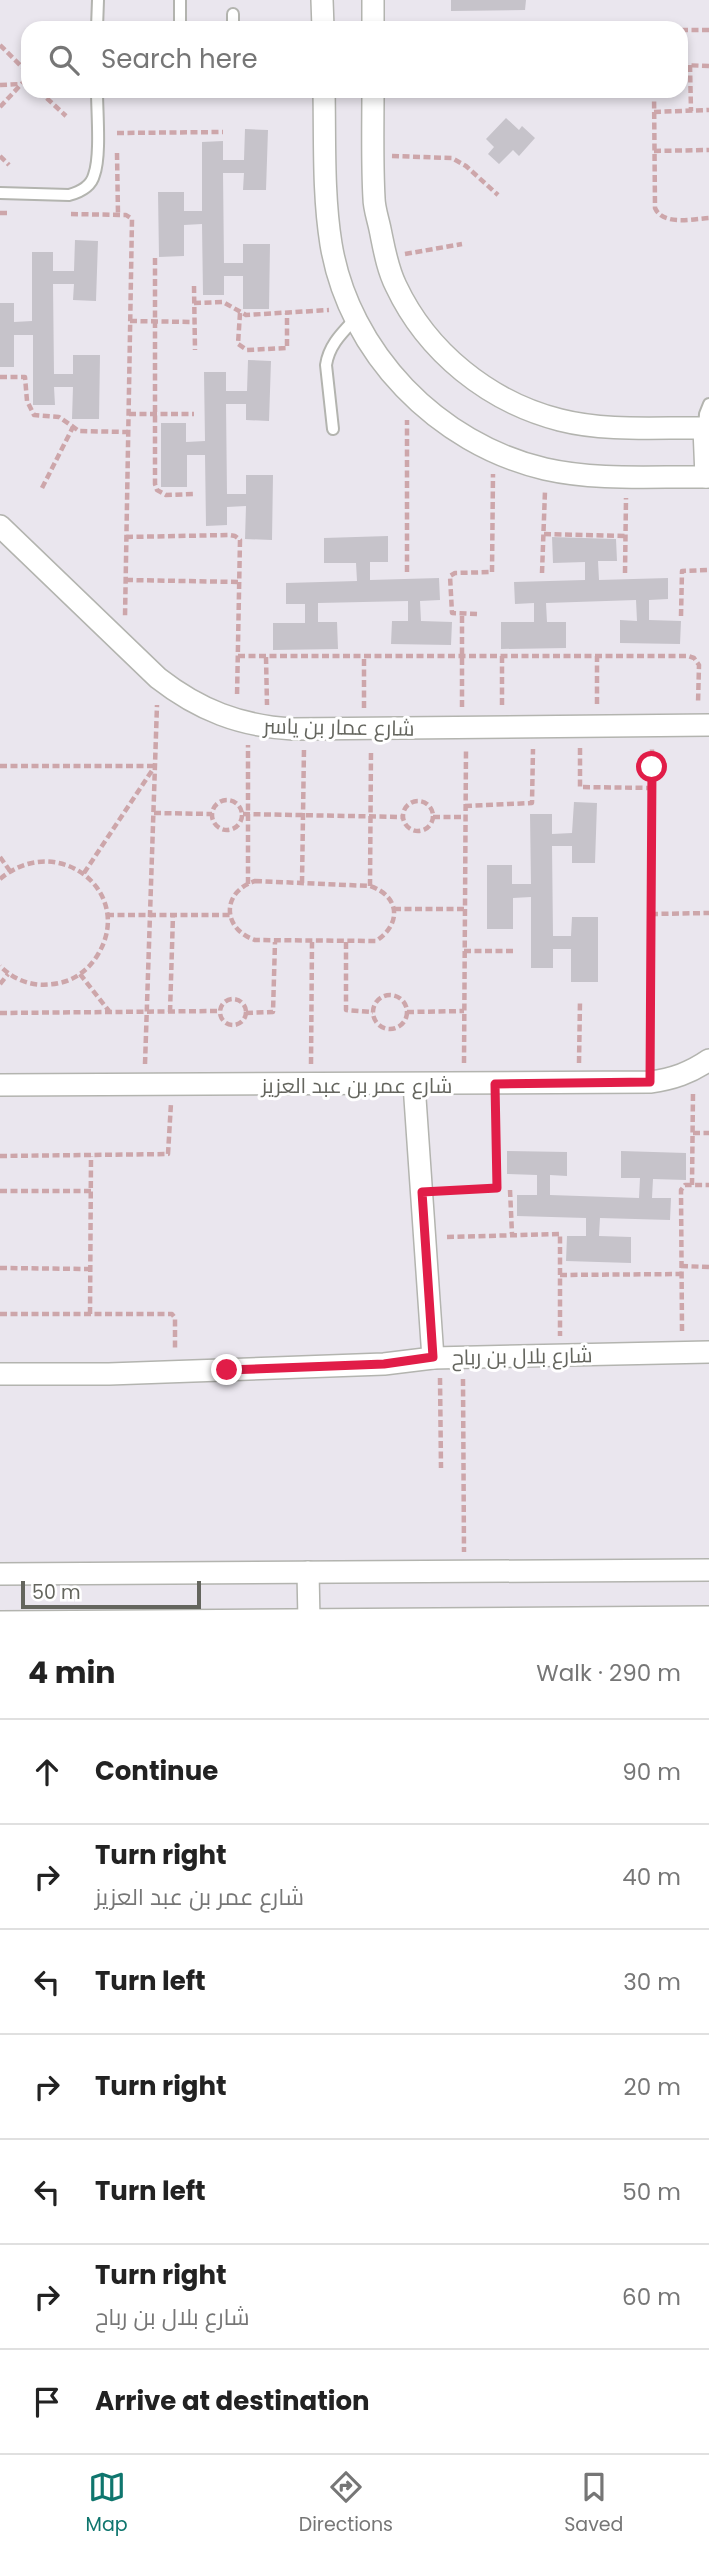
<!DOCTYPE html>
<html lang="en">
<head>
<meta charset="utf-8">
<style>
  body { margin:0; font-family:Poppins,Cairo,sans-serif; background:#f2f2f2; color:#222 }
  .scale { position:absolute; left:21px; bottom:18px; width:180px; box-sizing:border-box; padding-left:7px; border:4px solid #64655e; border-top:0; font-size:19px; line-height:24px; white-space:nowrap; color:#64655e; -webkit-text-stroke:5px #fff; paint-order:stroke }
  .stop { position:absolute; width:21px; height:21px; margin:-16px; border:5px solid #e11d48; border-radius:50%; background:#fff }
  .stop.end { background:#e11d48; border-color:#fff; box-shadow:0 2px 7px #0008 }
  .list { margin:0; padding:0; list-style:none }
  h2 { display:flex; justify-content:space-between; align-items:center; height:91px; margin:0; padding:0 28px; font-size:30px }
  h2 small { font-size:23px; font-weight:400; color:#767676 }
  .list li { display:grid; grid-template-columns:46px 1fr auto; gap:21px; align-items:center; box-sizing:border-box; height:105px; padding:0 28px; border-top:2px solid #e0e0e0 }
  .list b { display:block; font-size:26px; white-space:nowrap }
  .list p { margin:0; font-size:23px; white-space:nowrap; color:#767676 }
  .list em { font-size:23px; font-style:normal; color:#767676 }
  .icon { flex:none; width:38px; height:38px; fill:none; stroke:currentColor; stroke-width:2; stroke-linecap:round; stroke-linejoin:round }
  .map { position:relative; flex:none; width:709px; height:1627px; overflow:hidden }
  .search { position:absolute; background:#fff; box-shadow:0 4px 10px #0003; left:21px; right:21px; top:21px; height:77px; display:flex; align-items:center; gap:18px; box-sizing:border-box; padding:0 24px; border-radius:21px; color:#767676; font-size:26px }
  .sheet { height:826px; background:#fff }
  nav { display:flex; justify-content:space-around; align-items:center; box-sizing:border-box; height:98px; border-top:2px solid #e0e0e0; background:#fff; font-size:19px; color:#767676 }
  nav a { display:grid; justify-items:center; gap:4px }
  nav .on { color:#0f766e }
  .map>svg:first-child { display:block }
  .building { fill:#c6c3ca }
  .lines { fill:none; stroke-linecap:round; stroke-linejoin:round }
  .lane-casing { stroke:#b3b4af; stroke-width:14 }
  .street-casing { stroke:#b3b4af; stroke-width:24 }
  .path { stroke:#cda6aa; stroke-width:4.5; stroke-dasharray:7 3.5; stroke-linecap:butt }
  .lane { stroke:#fff; stroke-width:10 }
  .street { stroke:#fff; stroke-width:21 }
  .route { stroke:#e11d48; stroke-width:9 }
  .labels { text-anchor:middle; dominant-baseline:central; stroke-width:6; stroke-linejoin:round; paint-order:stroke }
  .street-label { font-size:21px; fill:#64655e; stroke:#fff }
</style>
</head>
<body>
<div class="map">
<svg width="709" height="1627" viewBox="0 0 709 1627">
  <rect width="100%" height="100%" fill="#eae6ee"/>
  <g class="building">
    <path d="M451 0H526L525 10 451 11Z"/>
    <path d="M506 118 519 130 522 126 535 138 519 156 513 150 499 164 488 154 494 147 486 139Z"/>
    <path d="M245 129 268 130 266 190H243L244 173H223L224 263H243V244H270L269 309H243V276H224V295H203L202 224 184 225V256L159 257 158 192H184V211H202V142L223 141V160H244Z"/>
    <path d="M75 240 98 241 96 301 73 300 74 284H53L54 374H73V355H100L99 419H72L73 387H54L55 405H33V335H14V367H0V303H14V322L32 321V252H53V271H74Z"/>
    <path d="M248 360 271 361 269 421 246 420V404H226L227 494H246V475H273L272 540 245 539 246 506 227 507V525L206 526 205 455H187V487H161V423H186V442L205 441 204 372H226V391H247Z"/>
    <path d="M388 536V562H370V580L439 578 440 600 420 601 421 621 452 622 451 645 391 644 392 621H408V601L318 603V622H337L338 649 273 650V623H305V604H286V583L357 581 356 563H324V538Z"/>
    <path d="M552 537 616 539 617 561H598L599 580 668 578V599L649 600V620L681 621 680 644 620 643V620L637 621 636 600 546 603 547 622H566V648L501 649V622H534V603L515 604 514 582 585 580V562L553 563Z"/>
    <path d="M574 802 597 803 595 863H572V846H552L553 936H571L572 917H598V982H571V949H553V968H531V897L513 898V929H487V865H512V884H531L530 814H552V834L572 833Z"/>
    <path d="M507 1151 567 1152V1176L550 1175V1195L639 1198 640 1178H621V1151L686 1153V1180L653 1179 652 1198H671L670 1220 600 1218 599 1236 631 1237V1263L566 1261 567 1236H586V1218L517 1216V1195H537V1175L507 1174Z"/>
  </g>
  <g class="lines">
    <defs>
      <g id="lane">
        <path d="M180 0V28"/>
        <path d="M233 14V28"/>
        <path d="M97 28 98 0"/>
        <path d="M0 193 69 195C80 192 91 187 94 175 101 156 97 113 97 91"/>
        <path d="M704 428 705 414 709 404"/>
        <path d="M333 429 326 365C329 345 342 333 355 319"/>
      </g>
      <g id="street">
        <path d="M322 0 323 28"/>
        <path d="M373 0V28"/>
        <path d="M324 91C325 142 323 194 331 244 349 353 438 444 545 469 598 481 655 476 709 477"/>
        <path d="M373 91C373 126 372 163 374 198 374 208 378 219 380 229 384 248 387 268 396 286 427 352 489 402 560 420 607 432 660 427 709 428"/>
        <path d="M704 428 706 477"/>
        <path d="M0 526 158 678C199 710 240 726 293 729L709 725"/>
        <path d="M414 1084 433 1358"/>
        <path d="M0 1085 650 1082C673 1079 690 1073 709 1060"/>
        <path d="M0 1374H109L384 1364 433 1358 709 1352"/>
        <path d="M308 1572 309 1620"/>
        <path d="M0 1574 709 1570"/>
        <path d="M0 1622 709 1617"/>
      </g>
    </defs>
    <use href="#lane" class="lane-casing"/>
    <use href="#street" class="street-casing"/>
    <g class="path">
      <path d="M681 30H709"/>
      <path d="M0 45 28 73"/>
      <path d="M681 65 709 66"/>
      <path d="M690 65 691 111"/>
      <path d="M0 85 20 84"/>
      <path d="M39 91 66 116"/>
      <path d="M654 91 655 208C663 226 692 219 709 218"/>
      <path d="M0 107 28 77"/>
      <path d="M654 112 709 110"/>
      <path d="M117 133 223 132"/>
      <path d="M654 151 709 150"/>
      <path d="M117 153 118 215"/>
      <path d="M0 156 9 165"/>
      <path d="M392 156 452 158 466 166 498 195"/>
      <path d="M0 213H10"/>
      <path d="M71 214 126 215 132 219 125 617"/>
      <path d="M405 254 462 244"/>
      <path d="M155 258V484L157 490 166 495 195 494"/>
      <path d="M194 286 195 350"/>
      <path d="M194 303 223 302 246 315 329 310"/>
      <path d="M240 313 238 344 247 350 287 348V313"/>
      <path d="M130 321 195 322"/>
      <path d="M0 377H25L27 401 34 415 59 417 79 431 128 432"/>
      <path d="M129 414H194"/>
      <path d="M42 488 73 427"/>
      <path d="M544 534 625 536"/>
      <path d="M126 537 229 535 235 536 240 540 237 697"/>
      <path d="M407 572V420"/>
      <path d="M542 573 545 491"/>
      <path d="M625 573 626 498"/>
      <path d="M126 580 239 582"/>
      <path d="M477 614 452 613 450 576 455 573 492 572 493 474"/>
      <path d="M681 616 682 571 709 570"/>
      <path d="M238 656H688L694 658 699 665 698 704"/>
      <path d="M502 656V707"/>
      <path d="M266 657 267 705"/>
      <path d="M597 704V656"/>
      <path d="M462 707V614"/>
      <path d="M364 708V656"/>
      <path d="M580 748V787L652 788"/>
      <path d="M0 766H155"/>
      <circle cx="227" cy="815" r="15"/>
      <circle cx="418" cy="816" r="15"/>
      <path d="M465 806 532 803 533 749"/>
      <path d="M154 813 212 814"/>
      <path d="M243 814 403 817"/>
      <path d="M433 817H465"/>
      <path d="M0 857 10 871"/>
      <path d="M84 873 155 766"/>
      <path d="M0 879C58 830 137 893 97 956 88 970 75 980 59 983 36 988 16 982 0 966"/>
      <path d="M255 881 370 886C400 896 402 924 376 941L255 940C222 929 221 892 255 881Z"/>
      <path d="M302 883 304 748"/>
      <path d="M248 884V745"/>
      <path d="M370 886 371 750"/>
      <path d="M394 909H465"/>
      <path d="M651 914 709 913"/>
      <path d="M107 915H230"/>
      <path d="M346 942V1010L373 1012"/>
      <path d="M464 951H515"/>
      <path d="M80 974 109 1011"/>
      <path d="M0 984 8 974"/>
      <circle cx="390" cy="1012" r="17"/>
      <circle cx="233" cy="1012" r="13"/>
      <path d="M170 1012 173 915"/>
      <path d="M407 1012 464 1011"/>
      <path d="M0 1013 219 1011"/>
      <path d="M246 1013 273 1012 275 942"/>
      <path d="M650 1061 652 748"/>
      <path d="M464 1063 466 749"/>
      <path d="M579 1063 580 1001"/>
      <path d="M145 1064 157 705"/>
      <path d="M311 1064 312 942"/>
      <path d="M693 1133H709"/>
      <path d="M0 1156 168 1154 171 1103"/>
      <path d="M692 1185 693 1092"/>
      <path d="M510 1190 512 1234"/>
      <path d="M0 1191H91"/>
      <path d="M444 1191 497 1188 496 1104"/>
      <path d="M447 1237 560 1234V1336"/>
      <path d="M681 1266 709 1267"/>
      <path d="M0 1268 90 1269"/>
      <path d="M560 1275 682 1274"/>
      <path d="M0 1314H172L175 1318V1350"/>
      <path d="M90 1314 91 1156"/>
      <path d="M682 1331 681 1190 685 1185H709"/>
      <path d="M440 1378 441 1468"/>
      <path d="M463 1379 464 1552"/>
    </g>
    <use href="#lane" class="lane"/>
    <use href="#street" class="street"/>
  </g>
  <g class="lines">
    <path class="route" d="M227 1370 384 1364 433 1357 422 1192 497 1188 495 1084 650 1082 652 767"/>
  </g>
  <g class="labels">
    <g class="street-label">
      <text transform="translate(339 727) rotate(1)">شارع عمار بن ياسر</text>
      <text x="357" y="1085">شارع عمر بن عبد العزيز</text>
      <text transform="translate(522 1356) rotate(-1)">شارع بلال بن رباح</text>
    </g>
  </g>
</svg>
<div class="scale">50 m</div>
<div class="stop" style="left:652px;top:767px"></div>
<div class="stop end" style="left:227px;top:1370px"></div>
<div class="search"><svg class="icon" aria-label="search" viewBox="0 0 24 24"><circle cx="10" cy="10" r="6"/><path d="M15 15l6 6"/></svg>Search here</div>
</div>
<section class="sheet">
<h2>4 min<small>Walk · 290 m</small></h2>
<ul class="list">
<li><svg class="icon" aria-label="ahead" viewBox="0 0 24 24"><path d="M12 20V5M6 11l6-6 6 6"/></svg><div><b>Continue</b></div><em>90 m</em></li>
<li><svg class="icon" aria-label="right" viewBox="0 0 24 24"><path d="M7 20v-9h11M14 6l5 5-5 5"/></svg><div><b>Turn right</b><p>شارع عمر بن عبد العزيز</p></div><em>40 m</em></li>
<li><svg class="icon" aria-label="left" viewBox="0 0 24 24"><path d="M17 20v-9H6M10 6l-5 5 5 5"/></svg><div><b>Turn left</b></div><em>30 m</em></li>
<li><svg class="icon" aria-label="right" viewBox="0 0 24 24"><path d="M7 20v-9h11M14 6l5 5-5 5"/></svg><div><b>Turn right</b></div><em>20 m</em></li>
<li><svg class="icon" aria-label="left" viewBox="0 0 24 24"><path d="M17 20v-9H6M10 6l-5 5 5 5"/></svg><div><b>Turn left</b></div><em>50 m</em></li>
<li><svg class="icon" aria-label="right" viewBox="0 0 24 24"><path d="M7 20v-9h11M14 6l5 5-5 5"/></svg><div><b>Turn right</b><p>شارع بلال بن رباح</p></div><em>60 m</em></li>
<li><svg class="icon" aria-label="arrive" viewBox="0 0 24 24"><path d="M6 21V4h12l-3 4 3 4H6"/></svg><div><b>Arrive at destination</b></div></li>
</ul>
</section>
<nav>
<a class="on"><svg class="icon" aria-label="map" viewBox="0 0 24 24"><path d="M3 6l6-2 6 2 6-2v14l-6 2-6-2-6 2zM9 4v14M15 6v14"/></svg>Map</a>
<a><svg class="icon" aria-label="directions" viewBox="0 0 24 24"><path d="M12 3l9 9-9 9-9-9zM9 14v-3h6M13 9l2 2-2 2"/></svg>Directions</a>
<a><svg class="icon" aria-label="saved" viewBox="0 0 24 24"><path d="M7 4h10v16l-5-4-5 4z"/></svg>Saved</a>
</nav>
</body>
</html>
